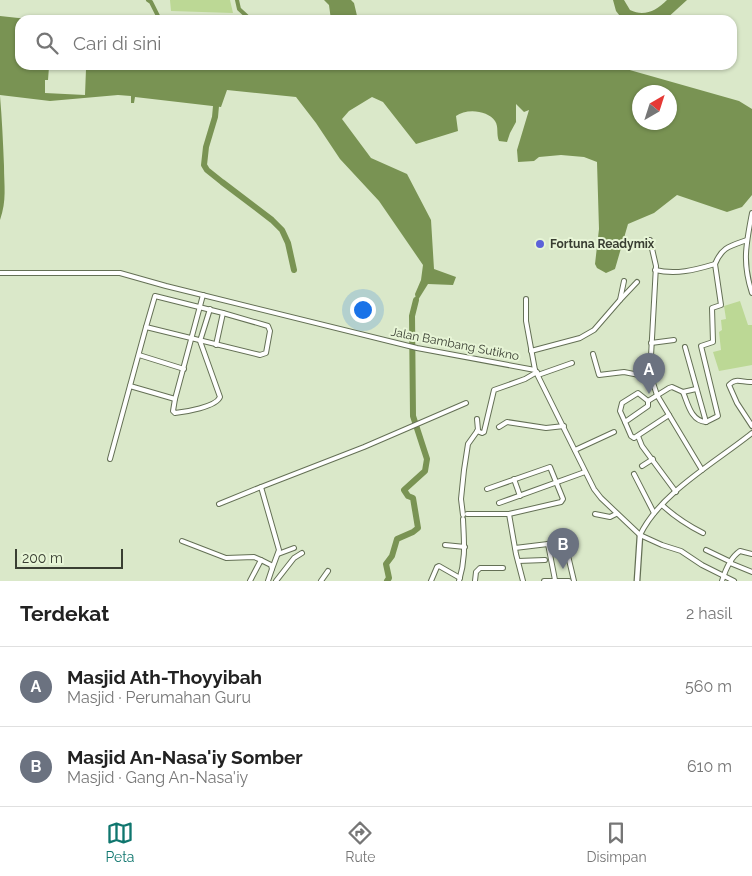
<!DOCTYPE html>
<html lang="id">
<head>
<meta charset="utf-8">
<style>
  body { margin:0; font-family:Raleway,sans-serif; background:#f6f6f6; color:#222 }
  .compass { position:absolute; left:632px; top:85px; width:45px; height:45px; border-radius:50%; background:#fff; box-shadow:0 1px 4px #0004; rotate:39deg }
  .scale { position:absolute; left:15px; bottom:12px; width:108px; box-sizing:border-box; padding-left:5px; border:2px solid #393e32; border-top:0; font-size:14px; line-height:18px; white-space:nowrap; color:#393e32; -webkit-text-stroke:4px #e7f5d6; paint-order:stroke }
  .you { position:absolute; left:362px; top:309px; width:18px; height:18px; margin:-12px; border:4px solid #fff; border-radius:50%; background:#1a73e8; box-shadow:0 0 0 8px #1a73e833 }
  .badge { display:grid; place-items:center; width:32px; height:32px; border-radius:50%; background:#0f766e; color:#fff; font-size:16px; font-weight:700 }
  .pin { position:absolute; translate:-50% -41px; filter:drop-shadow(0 1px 2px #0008) }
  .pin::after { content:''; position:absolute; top:26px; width:18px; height:15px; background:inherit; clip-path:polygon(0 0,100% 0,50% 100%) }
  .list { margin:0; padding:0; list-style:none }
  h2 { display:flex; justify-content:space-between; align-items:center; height:65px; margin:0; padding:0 20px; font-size:21px }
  h2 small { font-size:16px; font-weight:400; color:#767676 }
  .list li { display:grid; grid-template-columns:32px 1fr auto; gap:15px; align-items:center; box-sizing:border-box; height:80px; padding:0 20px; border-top:1px solid #e0e0e0 }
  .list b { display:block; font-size:19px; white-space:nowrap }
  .list p { margin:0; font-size:16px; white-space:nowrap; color:#767676 }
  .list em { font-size:16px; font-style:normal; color:#767676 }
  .icon { flex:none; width:28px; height:28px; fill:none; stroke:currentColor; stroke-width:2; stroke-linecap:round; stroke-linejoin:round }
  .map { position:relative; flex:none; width:752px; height:581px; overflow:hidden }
  .search { position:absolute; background:#fff; box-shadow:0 1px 4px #0004; left:15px; right:15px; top:15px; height:55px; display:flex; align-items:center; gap:12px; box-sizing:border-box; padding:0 18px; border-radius:15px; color:#767676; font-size:19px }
  .sheet { height:225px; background:#fff }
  nav { display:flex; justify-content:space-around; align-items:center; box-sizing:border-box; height:70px; border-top:1px solid #e0e0e0; background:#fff; font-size:14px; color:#767676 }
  nav a { display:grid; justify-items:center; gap:2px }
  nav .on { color:#0f766e }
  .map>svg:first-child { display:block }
  .green { fill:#bcd895 }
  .water { fill:#799353; fill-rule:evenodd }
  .pier { fill:#dae8c9 }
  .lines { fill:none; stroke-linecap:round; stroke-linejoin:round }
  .canal { stroke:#799353; stroke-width:4 }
  .river { stroke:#799353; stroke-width:6 }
  .minor-casing { stroke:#647055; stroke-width:6 }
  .major-casing { stroke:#647055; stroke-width:7 }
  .minor { stroke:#fff; stroke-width:4 }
  .major { stroke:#fff; stroke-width:4.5 }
  .poi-dot { fill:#5c62d9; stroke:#e7f5d6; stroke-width:2 }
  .labels { text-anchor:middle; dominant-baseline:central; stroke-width:4; stroke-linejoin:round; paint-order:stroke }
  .poi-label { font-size:12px; font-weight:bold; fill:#393e32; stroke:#e7f5d6; text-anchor:start }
  .street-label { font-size:12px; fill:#393e32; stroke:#e7f5d6 }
</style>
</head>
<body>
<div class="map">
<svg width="752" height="581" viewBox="0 0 752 581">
  <rect width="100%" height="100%" fill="#dae8c9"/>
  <g class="green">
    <path d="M170 0H230L233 13 171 11Z"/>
    <path d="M740 301 748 325H752V365L719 371 713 352 721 350 719 332 722 330 721 320 726 319 724 306Z"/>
  </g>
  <g class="water">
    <path d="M324 0H351L354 3 358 20H331L329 5Z"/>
    <path d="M613 0H624L630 10C644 17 656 11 667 0H687L665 20H623L616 11Z"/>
    <path d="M0 16 37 20H20V65H612L739 101 752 109V195L742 207 727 212 677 195 654 213 628 224 615 269 606 273 597 268 595 264 599 229 597 162 584 157 561 155 539 157 534 161 518 162 517 150 529 110 524 112 516 104V122L510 133 507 142 499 141C496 134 499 127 495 121 488 110 466 108 456 116L458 131 416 144 383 102 372 97 349 111 342 119 371 158 407 174 431 220 434 269 456 277 453 285 428 284 418 300H416L415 294 421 280 423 265 379 201 340 159 316 123 296 97 227 90 221 107 135 97 134 103H131V96L118 95 50 101 0 95ZM640 92H670V122H640Z"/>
    <path d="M0 96C2 119 3 142 4 166 4 186 7 200 0 220Z"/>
  </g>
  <path class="pier" d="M49 67 86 69 85 95 45 93V80H48Z"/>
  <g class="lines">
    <g class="canal">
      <path d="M148 0 151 2 160 20"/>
      <path d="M237 0 239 9 251 20"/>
    </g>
    <g class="river">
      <path d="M216 106 215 117 206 147 204 165 207 170 222 182 272 220 282 230 288 243 294 270"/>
      <path d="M387 581 389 578 386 564 392 556 397 539 413 532 418 528 413 498 408 496 404 490 425 471 427 459 413 416 412 316 416 300"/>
    </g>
    <defs>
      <g id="minor">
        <path d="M752 213C746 245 742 262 752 293"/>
        <path d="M650 240 656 266 650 374 657 395 702 470"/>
        <path d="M655 270C676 275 695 270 715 264 722 247 730 246 747 240"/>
        <path d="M0 273H120L166 286 417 348 535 370 594 489 601 498 640 535 662 545 681 551 702 565 734 581"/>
        <path d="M203 295 175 399 173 411 175 413C185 412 216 407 220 397L200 341 210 309"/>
        <path d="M155 296 223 313 268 326 270 331 266 353 260 355 146 327Z"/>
        <path d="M526 299V321L535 370"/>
        <path d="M620 300 637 282"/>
        <path d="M651 343 674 340"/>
        <path d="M216 345 223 313"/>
        <path d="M531 351 580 338 594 330 620 300 624 281"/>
        <path d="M593 354 599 375 624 372 639 375 650 374"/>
        <path d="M139 355 184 369"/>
        <path d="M538 375 572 363"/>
        <path d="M752 382C743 383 736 377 729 385L737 403 752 426"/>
        <path d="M130 386 175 399"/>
        <path d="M683 392C688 404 691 421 706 422L685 347"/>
        <path d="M669 415 634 438 631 436 625 422 648 406V401L669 388 672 387 683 392 696 389"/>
        <path d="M625 422 620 411 622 403 638 393 648 401"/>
        <path d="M706 422 718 416 701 346 713 342 712 308 721 305 715 264"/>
        <path d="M499 427 507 422 546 428 564 426"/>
        <path d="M477 431 482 433 484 432 494 390 525 379 537 372"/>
        <path d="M638 436 642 446 676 492"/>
        <path d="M575 450 614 432"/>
        <path d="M110 459 146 327"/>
        <path d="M642 466 653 459"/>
        <path d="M634 474 654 513"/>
        <path d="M514 479 520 496"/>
        <path d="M261 487 364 447 466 403"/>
        <path d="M499 503 585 472"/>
        <path d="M219 504 261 487 279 550 272 569"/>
        <path d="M662 505C675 517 687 525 703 533"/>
        <path d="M467 514H509L561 502 563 499 550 467 487 489"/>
        <path d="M509 514 516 554 523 581"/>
        <path d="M595 514 610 517 616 514"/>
        <path d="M463 515 461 499 464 470 468 444 478 430 477 419"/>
        <path d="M640 535C660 493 716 462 752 433"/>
        <path d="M182 541 226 558 254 557 261 560"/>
        <path d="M445 545 465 547"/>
        <path d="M515 548 548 544"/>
        <path d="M706 550 731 562"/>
        <path d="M278 554 294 548"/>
        <path d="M518 561 545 560"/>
        <path d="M730 563 752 572"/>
        <path d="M555 580 548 544 565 543 574 581"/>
        <path d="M250 581 261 560 271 565 272 569 268 581"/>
        <path d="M276 581 294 558 302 553"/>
        <path d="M321 581 328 571"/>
        <path d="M431 581 437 567 439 566 460 578"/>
        <path d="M459 581C466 558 464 543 463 519"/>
        <path d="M475 581 476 572 480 568H503"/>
        <path d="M544 581H569"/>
        <path d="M722 581C725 571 731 557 740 551L752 554"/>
      </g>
      <path id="major" d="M637 581 640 535"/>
    </defs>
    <use href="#minor" class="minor-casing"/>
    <use href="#major" class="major-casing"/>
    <use href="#minor" class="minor"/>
    <use href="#major" class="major"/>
  </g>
  <circle class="poi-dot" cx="540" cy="244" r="5"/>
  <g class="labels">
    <g class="poi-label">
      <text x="550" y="244">Fortuna Readymix</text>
    </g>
    <g class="street-label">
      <text transform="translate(455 344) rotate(11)">Jalan Bambang Sutikno</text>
    </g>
  </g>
</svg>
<svg class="compass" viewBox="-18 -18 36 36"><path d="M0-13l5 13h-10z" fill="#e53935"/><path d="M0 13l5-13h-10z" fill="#767676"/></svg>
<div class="scale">200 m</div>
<div class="you"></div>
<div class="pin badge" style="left:649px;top:394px;background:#6b7280">A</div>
<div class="pin badge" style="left:563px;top:569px;background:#6b7280">B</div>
<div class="search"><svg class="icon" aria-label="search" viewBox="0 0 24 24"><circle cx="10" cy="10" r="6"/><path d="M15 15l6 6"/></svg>Cari di sini</div>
</div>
<section class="sheet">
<h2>Terdekat<small>2 hasil</small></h2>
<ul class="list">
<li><span class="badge" style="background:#6b7280">A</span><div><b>Masjid Ath-Thoyyibah</b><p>Masjid · Perumahan Guru</p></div><em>560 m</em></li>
<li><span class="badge" style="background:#6b7280">B</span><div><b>Masjid An-Nasa'iy Somber</b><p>Masjid · Gang An-Nasa'iy</p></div><em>610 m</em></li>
</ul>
</section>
<nav>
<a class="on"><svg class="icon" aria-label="map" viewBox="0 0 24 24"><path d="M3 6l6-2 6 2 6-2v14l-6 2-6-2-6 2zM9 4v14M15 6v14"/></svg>Peta</a>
<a><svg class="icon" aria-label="directions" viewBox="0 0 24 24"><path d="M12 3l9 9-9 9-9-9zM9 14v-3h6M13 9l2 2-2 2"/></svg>Rute</a>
<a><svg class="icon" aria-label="saved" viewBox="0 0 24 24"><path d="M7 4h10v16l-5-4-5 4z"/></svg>Disimpan</a>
</nav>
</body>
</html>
